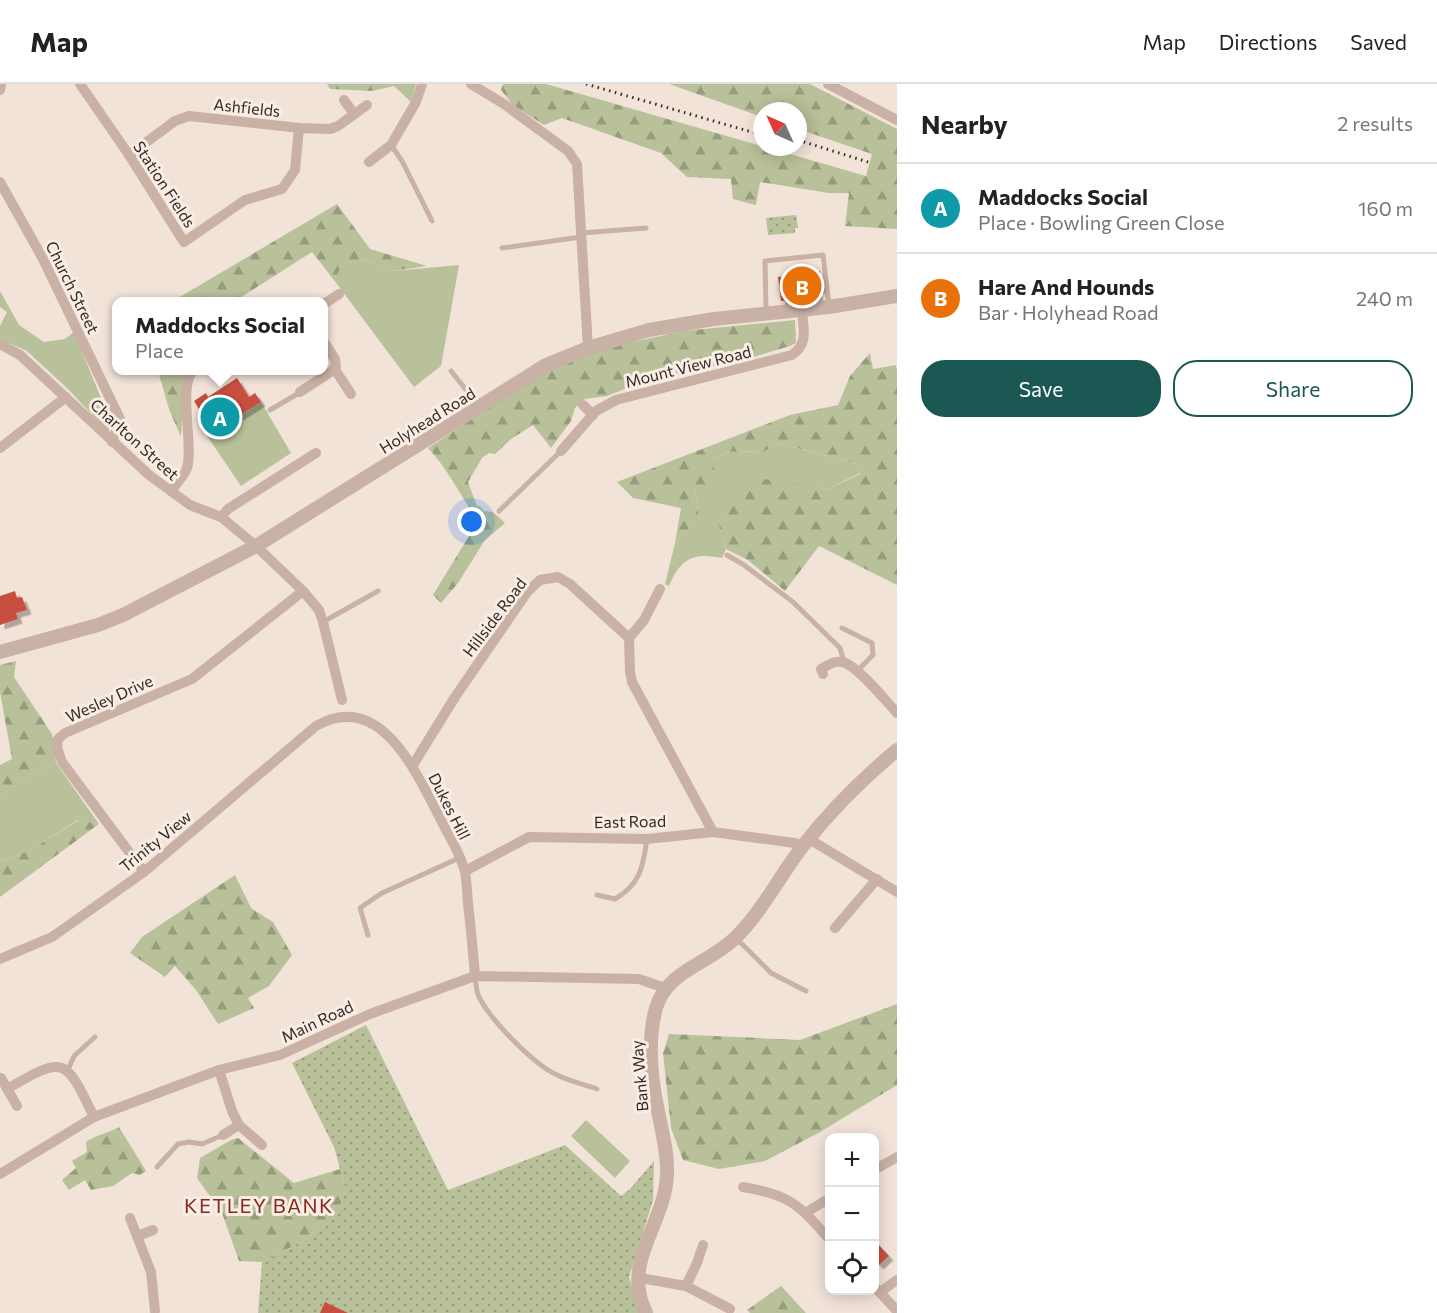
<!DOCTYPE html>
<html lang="en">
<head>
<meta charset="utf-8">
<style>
  body { margin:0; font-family:Commissioner,sans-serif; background:#f2f2f2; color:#222 }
  .controls { position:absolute; right:18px; bottom:18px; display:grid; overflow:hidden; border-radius:12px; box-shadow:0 3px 15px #0003 }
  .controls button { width:54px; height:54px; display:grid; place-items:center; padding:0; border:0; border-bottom:2px solid #e0e0e0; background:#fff; color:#222; font:30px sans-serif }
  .compass { position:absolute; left:753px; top:18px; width:54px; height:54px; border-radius:50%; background:#fff; box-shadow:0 3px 15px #0003; rotate:315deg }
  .you { position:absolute; left:472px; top:438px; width:21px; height:21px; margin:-15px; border:4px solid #fff; border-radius:50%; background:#1a73e8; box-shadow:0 0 0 9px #1a73e833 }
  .badge { display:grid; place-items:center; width:39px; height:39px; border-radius:50%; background:#1b5753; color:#fff; font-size:20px; font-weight:700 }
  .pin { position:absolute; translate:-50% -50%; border:3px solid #fff; box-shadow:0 2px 6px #0006 }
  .popup { position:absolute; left:112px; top:213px; width:216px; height:78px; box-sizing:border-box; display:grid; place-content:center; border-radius:12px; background:#fff; filter:drop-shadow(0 2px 4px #0005); font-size:20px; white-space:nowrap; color:#767676 }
  .popup b { font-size:22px; color:#222 }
  .popup::after { content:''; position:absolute; left:50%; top:100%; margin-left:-12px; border:12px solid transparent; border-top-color:#fff }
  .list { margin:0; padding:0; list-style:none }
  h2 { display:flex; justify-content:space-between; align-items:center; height:78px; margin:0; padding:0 24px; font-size:26px }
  h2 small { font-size:20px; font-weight:400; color:#767676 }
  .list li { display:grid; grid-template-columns:39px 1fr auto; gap:18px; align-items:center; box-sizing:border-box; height:90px; padding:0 24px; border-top:2px solid #e0e0e0 }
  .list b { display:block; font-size:22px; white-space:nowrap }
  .list p { margin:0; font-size:20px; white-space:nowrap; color:#767676 }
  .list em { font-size:20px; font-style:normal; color:#767676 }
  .actions { display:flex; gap:12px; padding:18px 24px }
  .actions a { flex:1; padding:14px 0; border:2px solid #1b5753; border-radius:24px; text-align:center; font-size:21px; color:#1b5753 }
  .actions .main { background:#1b5753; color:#fff }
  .icon { flex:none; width:33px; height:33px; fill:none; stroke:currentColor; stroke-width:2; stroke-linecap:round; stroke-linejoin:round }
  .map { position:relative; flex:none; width:897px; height:1229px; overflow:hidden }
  header { display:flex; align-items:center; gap:36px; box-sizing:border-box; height:84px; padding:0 30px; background:#fff; border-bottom:2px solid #e0e0e0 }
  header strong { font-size:28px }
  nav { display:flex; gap:33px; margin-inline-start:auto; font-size:21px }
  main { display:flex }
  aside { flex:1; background:#fff }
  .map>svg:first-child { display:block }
  .green { fill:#b8c199 }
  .forest { fill:url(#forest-firs) }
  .park { fill:url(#park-dots) }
  .building { fill:#c85041; filter:url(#shadow) }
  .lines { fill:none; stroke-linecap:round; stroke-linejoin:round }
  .service { stroke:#cab1a5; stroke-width:5 }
  .minor { stroke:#cab1a5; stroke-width:10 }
  .tertiary { stroke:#cab1a5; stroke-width:14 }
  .rail { stroke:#352926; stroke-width:3; stroke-dasharray:1.5 4.5; stroke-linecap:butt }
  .labels { text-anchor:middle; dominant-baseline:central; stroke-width:6; stroke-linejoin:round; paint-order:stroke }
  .street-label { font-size:16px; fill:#352926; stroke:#f9ede5 }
  .quarter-label { font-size:20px; letter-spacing:1.5px; fill:#85291e; stroke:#f9ede5 }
</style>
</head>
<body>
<header>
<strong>Map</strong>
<nav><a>Map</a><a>Directions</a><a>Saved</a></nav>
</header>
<main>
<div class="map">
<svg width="897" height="1229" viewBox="0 0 897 1229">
  <defs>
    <pattern id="forest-firs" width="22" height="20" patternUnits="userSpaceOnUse" patternTransform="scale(1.5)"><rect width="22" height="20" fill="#b8c199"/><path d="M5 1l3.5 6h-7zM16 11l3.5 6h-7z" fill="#969d7d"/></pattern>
    <pattern id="park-dots" width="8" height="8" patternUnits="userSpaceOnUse" patternTransform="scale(1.5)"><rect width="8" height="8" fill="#b8c199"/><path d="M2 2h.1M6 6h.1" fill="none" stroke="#969d7d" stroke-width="1.8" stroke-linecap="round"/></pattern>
    <filter id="shadow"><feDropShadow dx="4.5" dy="4.5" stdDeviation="0" flood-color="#0004"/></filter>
  </defs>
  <rect width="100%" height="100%" fill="#f2e3d9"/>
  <g class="green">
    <path d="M372 0H416L411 18 394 2 372 7Z"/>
    <path d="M360 175 393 187 459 181 441 282 414 303 334 196 343 180Z"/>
    <path d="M0 207 19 241 44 258 65 255 74 248 110 336 112 342 109 346H106L70 307 27 267 0 255V242L7 228 0 223Z"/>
    <path d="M261 318 291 369 241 402 207 352Z"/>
    <path d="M778 359 857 380 860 389 828 405 757 395 718 438 726 465 722 474C693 468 680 475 669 502L665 500 675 459 699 435 695 402 711 376 728 368 765 367Z"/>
    <path d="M56 679 99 740 78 736 30 766 0 778V713L34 688Z"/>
    <path d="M586 1036 630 1077 615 1094 571 1052Z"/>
  </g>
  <g class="forest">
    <path d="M327 0H372V7L330 5Z"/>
    <path d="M503 0H546L866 92 872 70 798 45V27H762V33L669 0H810L897 45V145L845 142 849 109H829L760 98 756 121 733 115 731 95 687 93 661 69 562 34 544 41 513 21 501 6Z"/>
    <path d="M337 120 370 165 427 182 393 187 360 175 343 180 334 196 312 168 235 217H173Z"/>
    <path d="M795 236 796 259 790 262 743 276 647 296 607 312 585 315 575 324 571 337 551 364 533 341 511 355 495 370 489 369 482 374 468 398 477 422H480L484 427 493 428 505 439 485 456 458 499 441 519 433 511 478 437C461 413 448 385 428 364L530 297 567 277 618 261 684 247Z"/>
    <path d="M870 269 873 285 896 281 897 287V501L819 462 785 507 748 476 726 465 718 438 757 394 828 405 860 390 857 380 778 359 765 367 728 368 711 376 717 391 709 410 695 402 699 435 675 459 681 424 633 414 617 398 790 331 838 321 850 292Z"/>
    <path d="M158 287H185L181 353 169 325Z"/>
    <path d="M16 577 14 593 52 650 56 679 34 688 0 713V681L12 675 0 608V581Z"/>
    <path d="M79 736 99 740 0 813V778L30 766Z"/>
    <path d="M235 791 251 824 273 838 292 871 269 902 248 914 254 924 218 940 196 906 175 882 165 893 130 869 142 853Z"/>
    <path d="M897 920V1001L822 1047 765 1077 719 1085 683 1076 671 1044 663 969 669 950 800 956Z"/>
    <path d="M119 1043 146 1087 140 1091 132 1089 113 1102 91 1106 85 1096 69 1106 62 1096 76 1084 72 1077 87 1068 86 1058C96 1051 108 1049 119 1043Z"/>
    <path d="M238 1054 294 1099 340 1085 346 1107 336 1133 303 1157 262 1178 239 1177 222 1129 197 1094 200 1074 231 1056Z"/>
    <path d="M781 1202 806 1229H750L747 1226Z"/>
  </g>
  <g class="park">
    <path d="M796 131 798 144H795V149L768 151 766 134Z"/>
    <path d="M366 941 448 1106 565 1061 621 1112 630 1105 654 1077 653 1116 629 1193 641 1229H258L262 1178 303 1157 336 1133 346 1107 334 1063 292 979Z"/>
  </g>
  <g class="building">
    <path d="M820 187 822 205 818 206V212L781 217 778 193Z"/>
    <path d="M237 294 249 313 255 309 261 318 213 348 194 317 206 309 208 313Z"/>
    <path d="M15 507 17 514 22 513 27 526 16 529 18 535 0 541V512Z"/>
    <path d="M874 1156 889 1172 879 1181 874 1176Z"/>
    <path d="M325 1218 348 1229H320Z"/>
  </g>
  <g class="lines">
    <g class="service">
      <path d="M391 61 402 77 432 137"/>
      <path d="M581 149 646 144"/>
      <path d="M502 164 581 153"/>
      <path d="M766 227 765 177 823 171 829 221"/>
      <path d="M451 287 478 321"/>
      <path d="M270 326 299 309"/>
      <path d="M499 427 561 367"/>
      <path d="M727 471 744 481 793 518 840 564 844 578"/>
      <path d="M323 538 378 507"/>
      <path d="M842 544 872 559 873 571 857 587"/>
      <path d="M597 811 615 815C641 800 643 782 647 755"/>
      <path d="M368 851 360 824 382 809 459 774"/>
      <path d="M737 855 771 889 806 907"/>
      <path d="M475 892C476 900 476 908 480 915 493 938 533 980 557 991 569 997 583 1000 597 1005"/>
      <path d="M68 986 74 972 95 953"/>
      <path d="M157 1083 178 1060 189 1058 202 1060 223 1051"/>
    </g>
    <g class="minor">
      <path d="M80 0 129 71 184 158 245 116 282 105 295 86 299 44"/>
      <path d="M471 0 504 20 568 67 577 80 588 264"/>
      <path d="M828 0 897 36"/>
      <path d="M0 6 1 0"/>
      <path d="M344 16 354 30"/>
      <path d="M129 71 175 37 189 32 299 44 330 45 338 42 367 21"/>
      <path d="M369 78 391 61 416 18 422 0"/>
      <path d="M0 98 43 175 120 335 112 358"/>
      <path d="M324 220 339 210"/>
      <path d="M0 260 20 271 149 391 190 421 221 433 256 462 303 507 319 526 323 538 342 616"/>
      <path d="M334 284 351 310"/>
      <path d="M300 308 332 287 336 282 335 275 324 258"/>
      <path d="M583 321 593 331"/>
      <path d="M0 364 66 313"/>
      <path d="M561 367 596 327 616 316 792 271C809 259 803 245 802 226"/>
      <path d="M171 407C176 400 184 392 187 384 194 360 177 301 194 286"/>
      <path d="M221 433 228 425 316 369"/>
      <path d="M629 554 644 536 660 505"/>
      <path d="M823 590 821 585C828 581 833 577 842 578 856 580 886 617 897 629"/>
      <path d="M413 681 455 613 528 507 540 496 558 493 570 500 629 554 630 588 632 598 713 748"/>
      <path d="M809 755 897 808"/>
      <path d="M465 787 529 753 647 755 713 748 795 759 802 764"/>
      <path d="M144 788 62 678 57 663 58 655 65 649 192 595 303 507"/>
      <path d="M835 844 877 795"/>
      <path d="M0 875 52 853 144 788 316 642C381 605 416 689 440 734 448 751 461 770 465 788 467 798 467 809 468 820 471 844 473 868 475 892"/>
      <path d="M219 986 232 1027 239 1041 262 1061"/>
      <path d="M1 994 17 1022"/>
      <path d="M7 1005C65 971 65 973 94 1033"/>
      <path d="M223 1051 239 1041"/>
      <path d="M874 1086 897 1073"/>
      <path d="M0 1090 94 1033 219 986 280 971 370 930 475 892 639 895 665 904"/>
      <path d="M743 1103C791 1111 799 1121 830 1156"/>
      <path d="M805 1129 830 1114"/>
      <path d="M130 1134 151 1188 155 1227"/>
      <path d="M138 1152 153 1146"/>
      <path d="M640 1194 686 1202 730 1225"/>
      <path d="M686 1202 697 1179 703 1161"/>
      <path d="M874 1202 897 1227"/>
      <path d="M880 1208 897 1196"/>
    </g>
    <g class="tertiary">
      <path d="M0 568 98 541 123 531 256 462 546 281 588 264 649 246 714 235 829 223 897 212"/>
      <path d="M646 1229C644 1223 641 1218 640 1212 630 1170 666 1133 667 1090 668 1069 662 1048 658 1027 651 995 647 957 656 924 667 886 709 880 735 854 762 828 779 793 802 763 830 727 862 695 897 666"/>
    </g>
    <g class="rail">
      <path d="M586 0 762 51"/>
      <path d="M798 56 871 79"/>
    </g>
  </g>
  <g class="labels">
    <g class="street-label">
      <text transform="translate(247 23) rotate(6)">Ashfields</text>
      <text transform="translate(165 100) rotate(57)">Station Fields</text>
      <text transform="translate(73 203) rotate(64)">Church Street</text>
      <text transform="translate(688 282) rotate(-14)">Mount View Road</text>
      <text transform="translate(427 336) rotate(-32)">Holyhead Road</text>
      <text transform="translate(135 355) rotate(42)">Charlton Street</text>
      <text transform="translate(494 533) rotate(-53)">Hillside Road</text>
      <text transform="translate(109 614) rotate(-24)">Wesley Drive</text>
      <text transform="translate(450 722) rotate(63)">Dukes Hill</text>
      <text transform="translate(630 737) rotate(-1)">East Road</text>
      <text transform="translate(155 757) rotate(-39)">Trinity View</text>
      <text transform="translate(317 937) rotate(-25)">Main Road</text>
      <text transform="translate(639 992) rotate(-95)">Bank Way</text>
    </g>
    <g class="quarter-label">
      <text x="259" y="1121">KETLEY BANK</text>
    </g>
  </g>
</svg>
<div class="controls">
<button>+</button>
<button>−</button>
<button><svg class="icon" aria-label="locate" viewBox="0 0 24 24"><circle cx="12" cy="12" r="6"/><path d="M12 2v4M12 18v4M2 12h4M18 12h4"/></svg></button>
</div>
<svg class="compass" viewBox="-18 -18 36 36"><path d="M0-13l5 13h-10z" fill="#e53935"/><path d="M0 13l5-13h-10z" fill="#767676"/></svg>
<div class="you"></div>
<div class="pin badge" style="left:220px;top:333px;background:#0f9aa8">A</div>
<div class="popup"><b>Maddocks Social</b>Place</div>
<div class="pin badge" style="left:802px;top:202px;background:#e8710a">B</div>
</div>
<aside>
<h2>Nearby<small>2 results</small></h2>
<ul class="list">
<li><span class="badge" style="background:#0f9aa8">A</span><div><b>Maddocks Social</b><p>Place · Bowling Green Close</p></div><em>160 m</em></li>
<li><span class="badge" style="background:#e8710a">B</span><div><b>Hare And Hounds</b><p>Bar · Holyhead Road</p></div><em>240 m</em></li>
</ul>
<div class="actions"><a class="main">Save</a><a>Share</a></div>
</aside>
</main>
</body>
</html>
